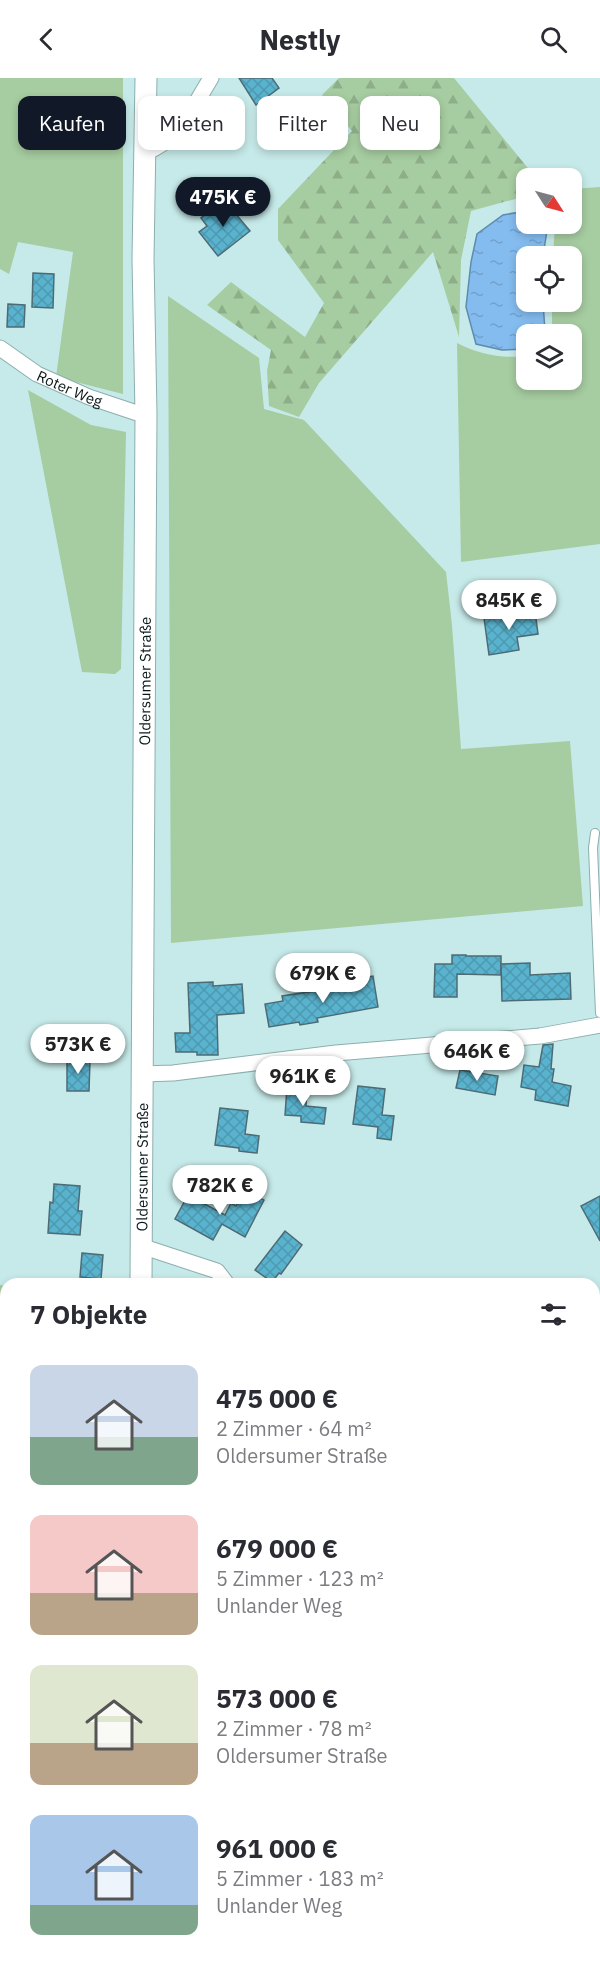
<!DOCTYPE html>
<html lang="de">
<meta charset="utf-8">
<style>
:root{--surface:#fff;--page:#f2f2f3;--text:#2b2b33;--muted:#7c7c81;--accent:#111827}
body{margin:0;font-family:"IBM Plex Sans",sans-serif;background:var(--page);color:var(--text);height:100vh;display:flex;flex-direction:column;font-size:22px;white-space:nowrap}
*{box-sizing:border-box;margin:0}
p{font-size:20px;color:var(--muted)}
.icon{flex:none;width:33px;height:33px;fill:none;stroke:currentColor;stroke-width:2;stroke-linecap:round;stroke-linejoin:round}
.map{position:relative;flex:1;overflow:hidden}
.details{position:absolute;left:0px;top:1200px;width:600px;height:686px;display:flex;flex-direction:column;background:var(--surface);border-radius:18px 18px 0 0;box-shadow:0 3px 9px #0003}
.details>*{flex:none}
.banner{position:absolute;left:18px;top:18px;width:564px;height:54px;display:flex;gap:12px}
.needle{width:39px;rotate:126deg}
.tools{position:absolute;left:516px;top:90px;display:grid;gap:12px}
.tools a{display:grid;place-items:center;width:66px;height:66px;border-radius:12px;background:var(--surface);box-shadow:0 3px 9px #0003;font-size:30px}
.price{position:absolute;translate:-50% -51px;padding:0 14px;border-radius:21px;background:#fff;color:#222;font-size:20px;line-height:39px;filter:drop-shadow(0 2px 3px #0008)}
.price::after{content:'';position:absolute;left:50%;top:36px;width:18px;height:14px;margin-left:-9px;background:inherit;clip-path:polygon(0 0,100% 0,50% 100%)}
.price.active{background:var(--accent);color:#fff}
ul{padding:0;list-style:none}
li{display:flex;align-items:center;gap:18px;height:150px;padding:0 30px}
li span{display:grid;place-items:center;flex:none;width:168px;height:120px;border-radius:12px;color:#555}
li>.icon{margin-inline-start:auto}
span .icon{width:72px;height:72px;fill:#fffc;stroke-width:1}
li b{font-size:26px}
h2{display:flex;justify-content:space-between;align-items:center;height:72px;padding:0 30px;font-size:26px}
.chip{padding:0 21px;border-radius:12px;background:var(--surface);box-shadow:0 3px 9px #0003;font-size:21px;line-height:54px}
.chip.active{background:var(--accent);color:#fff}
header{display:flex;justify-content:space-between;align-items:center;height:78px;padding:0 30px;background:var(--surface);font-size:27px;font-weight:700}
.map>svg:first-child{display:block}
.green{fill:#a6cca1}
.forest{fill:url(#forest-firs)}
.water{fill:url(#water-ripples);stroke:#5f8bae;stroke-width:1.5}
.building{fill:url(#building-cross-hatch);stroke:#4d6b75;stroke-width:1.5}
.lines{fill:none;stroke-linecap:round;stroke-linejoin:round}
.lane-casing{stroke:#8cafae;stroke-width:10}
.street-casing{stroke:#8cafae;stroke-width:17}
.secondary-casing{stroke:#8cafae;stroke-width:23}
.lane{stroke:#fff;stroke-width:8}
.street{stroke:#fff;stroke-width:15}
.secondary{stroke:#fff;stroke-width:21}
.labels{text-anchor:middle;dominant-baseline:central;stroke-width:4.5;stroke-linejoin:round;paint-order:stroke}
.street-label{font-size:15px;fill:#0a1818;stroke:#fff}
</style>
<header><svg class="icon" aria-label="back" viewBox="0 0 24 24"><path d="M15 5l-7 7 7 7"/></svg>Nestly<svg class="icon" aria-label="search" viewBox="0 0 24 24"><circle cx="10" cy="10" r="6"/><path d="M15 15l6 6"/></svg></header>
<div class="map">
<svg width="600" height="1885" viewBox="0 0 600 1885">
<defs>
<pattern id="forest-firs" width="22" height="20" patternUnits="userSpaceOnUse" patternTransform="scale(1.5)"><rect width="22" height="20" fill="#a6cca1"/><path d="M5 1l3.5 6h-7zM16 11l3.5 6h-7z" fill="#8eae8a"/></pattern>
<pattern id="water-ripples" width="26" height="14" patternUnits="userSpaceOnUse" patternTransform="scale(1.5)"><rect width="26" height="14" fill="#84bcef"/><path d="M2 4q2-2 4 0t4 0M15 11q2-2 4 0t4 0" fill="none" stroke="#71a1cc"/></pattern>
<pattern id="building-cross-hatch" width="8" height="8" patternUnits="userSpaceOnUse" patternTransform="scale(1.5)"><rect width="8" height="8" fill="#5ab3ce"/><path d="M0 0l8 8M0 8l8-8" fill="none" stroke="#4d99b0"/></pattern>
</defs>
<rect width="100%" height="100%" fill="#c6eae9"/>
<g class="green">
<path d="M0 0H123V316L56 299 73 174 18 164 9 196 0 191Z"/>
<path d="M600 109V466L461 484 457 265C478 276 503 281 526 278V302H572V256H552V224H572V178H553L555 146H572V111Z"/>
<path d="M168 218 259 280 264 331 304 342 446 494 452 547 461 671 570 663 583 828 171 865Z"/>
<path d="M28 312 91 347 126 354 121 591 115 596 82 594Z"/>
<path d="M0 1207 6 1208V1351L0 1350Z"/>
<path d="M0 1757 6 1787V1851L0 1854Z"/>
<path d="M594 1870 600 1885H338L363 1880H594Z"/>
</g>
<path class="forest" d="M339 0H454L536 100H526V118L471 133 461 182 459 259 433 174 319 305 299 339 269 328 267 293 271 272 207 227 231 204 305 259 324 225 278 162V131L352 53 322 17Z"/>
<path class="water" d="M526 133V146H548L543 178H526V224H543L545 253 543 256H526V271L502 272 476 266 466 229 471 184 477 156 503 137Z"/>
<g class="building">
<path d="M239 0H272L279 10 256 27Z"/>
<path d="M226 29 244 55 226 68 207 42Z"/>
<path d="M224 122 250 153 218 178 199 154 207 148 201 140Z"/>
<path d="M33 195 54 196 53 230 32 229Z"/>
<path d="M8 226 25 227 24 249H7Z"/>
<path d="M535 533 538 556 517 559 519 572 489 577 484 540Z"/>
<path d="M452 877H466V878H501V897L457 896V919H434L435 886H452Z"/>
<path d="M530 885V897L570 895 571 921 502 923 501 886Z"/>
<path d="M373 898 378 929 317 940 318 944 300 947 299 944 269 949 265 926 283 923 282 918 356 907 355 901Z"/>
<path d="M213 904V908L242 906 244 935 217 937 218 977H197V974H176L175 955H190L188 905Z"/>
<path d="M553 966 551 991H554L552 1004 571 1008 568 1028 535 1022 536 1012 521 1009 524 987 539 989 543 967Z"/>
<path d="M67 982H90L89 1013H67Z"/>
<path d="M460 992 498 998 495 1017 456 1010Z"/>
<path d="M358 1008 385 1011 382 1037 394 1038 391 1062 377 1060 378 1049 353 1046Z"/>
<path d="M287 1009 307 1011 306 1028 326 1030 324 1046 301 1044V1038L285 1037Z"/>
<path d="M220 1030 248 1033 245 1056 259 1058 257 1075 239 1073V1070L215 1067Z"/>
<path d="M54 1106 80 1108 78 1133H82L80 1157 48 1155 50 1124 53 1125Z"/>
<path d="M244 1112 264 1122 245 1159 222 1146 213 1162 175 1141 188 1117 225 1137 231 1125 236 1128Z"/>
<path d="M600 1118V1163L581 1128Z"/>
<path d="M285 1153 302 1167 281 1196 279 1195 272 1204 255 1192Z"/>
<path d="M82 1175 103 1177 101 1201 80 1199Z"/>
</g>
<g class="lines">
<g class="lane-casing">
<path id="lane" d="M595 755 593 770 600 935"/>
</g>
<g class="street-casing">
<g id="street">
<path d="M146 74C178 64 194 27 211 0"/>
<path id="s1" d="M0 270 37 296 89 319 134 334 146 336"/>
<path d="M142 996 173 995 336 975 540 958 600 947"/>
<path d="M141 1168 217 1193 227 1206"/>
<path d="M594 1498H600"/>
<path d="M0 1624H6"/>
<path d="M594 1821 600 1843"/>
</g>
</g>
<g class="secondary-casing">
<g id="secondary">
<path id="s2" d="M141 1206 146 336 143 181 146 0"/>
<path d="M50 1880 51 1885"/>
</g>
</g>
<use href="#lane" class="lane"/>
<use href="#street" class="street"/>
<use href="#secondary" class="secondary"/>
</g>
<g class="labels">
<g class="street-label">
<text stroke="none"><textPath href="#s1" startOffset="81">Roter Weg</textPath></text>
<text stroke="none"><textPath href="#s2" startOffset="603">Oldersumer Straße</textPath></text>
<text stroke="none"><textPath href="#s2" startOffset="117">Oldersumer Straße</textPath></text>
</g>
</g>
</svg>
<div class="tools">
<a><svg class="needle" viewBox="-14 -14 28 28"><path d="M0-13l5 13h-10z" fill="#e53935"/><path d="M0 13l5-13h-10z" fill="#7c7c81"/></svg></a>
<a><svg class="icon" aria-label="locate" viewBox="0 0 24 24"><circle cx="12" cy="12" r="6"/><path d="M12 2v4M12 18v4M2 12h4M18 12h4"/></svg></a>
<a><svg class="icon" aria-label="layers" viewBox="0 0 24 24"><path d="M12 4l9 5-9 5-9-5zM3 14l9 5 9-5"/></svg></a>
</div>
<b class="price active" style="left:223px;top:150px">475K €</b>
<b class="price" style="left:509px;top:553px">845K €</b>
<b class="price" style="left:323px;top:926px">679K €</b>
<b class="price" style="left:78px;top:997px">573K €</b>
<b class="price" style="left:477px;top:1004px">646K €</b>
<b class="price" style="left:303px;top:1029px">961K €</b>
<b class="price" style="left:220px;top:1138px">782K €</b>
<div class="banner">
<a class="chip active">Kaufen</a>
<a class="chip">Mieten</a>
<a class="chip">Filter</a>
<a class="chip">Neu</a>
</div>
<section class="details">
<h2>7 Objekte<svg class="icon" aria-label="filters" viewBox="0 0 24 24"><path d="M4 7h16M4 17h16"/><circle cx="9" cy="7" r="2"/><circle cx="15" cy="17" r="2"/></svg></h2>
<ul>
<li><span style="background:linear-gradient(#c9d6e8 60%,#7fa58c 0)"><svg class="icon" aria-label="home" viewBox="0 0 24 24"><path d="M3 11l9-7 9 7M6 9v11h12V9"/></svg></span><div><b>475 000 €</b><p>2 Zimmer · 64 m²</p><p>Oldersumer Straße</p></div></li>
<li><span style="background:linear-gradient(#f6c9c9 65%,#b9a48a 0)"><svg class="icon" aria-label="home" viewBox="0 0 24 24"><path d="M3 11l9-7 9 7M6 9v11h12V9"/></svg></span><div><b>679 000 €</b><p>5 Zimmer · 123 m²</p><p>Unlander Weg</p></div></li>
<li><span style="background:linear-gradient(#dfe7d0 65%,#b9a48a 0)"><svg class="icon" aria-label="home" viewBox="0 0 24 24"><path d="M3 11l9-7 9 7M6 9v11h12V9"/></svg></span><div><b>573 000 €</b><p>2 Zimmer · 78 m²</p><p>Oldersumer Straße</p></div></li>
<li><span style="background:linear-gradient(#a9c7e8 75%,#7fa58c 0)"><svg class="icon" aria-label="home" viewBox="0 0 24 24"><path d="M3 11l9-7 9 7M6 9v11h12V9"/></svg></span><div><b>961 000 €</b><p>5 Zimmer · 183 m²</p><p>Unlander Weg</p></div></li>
</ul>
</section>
</div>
